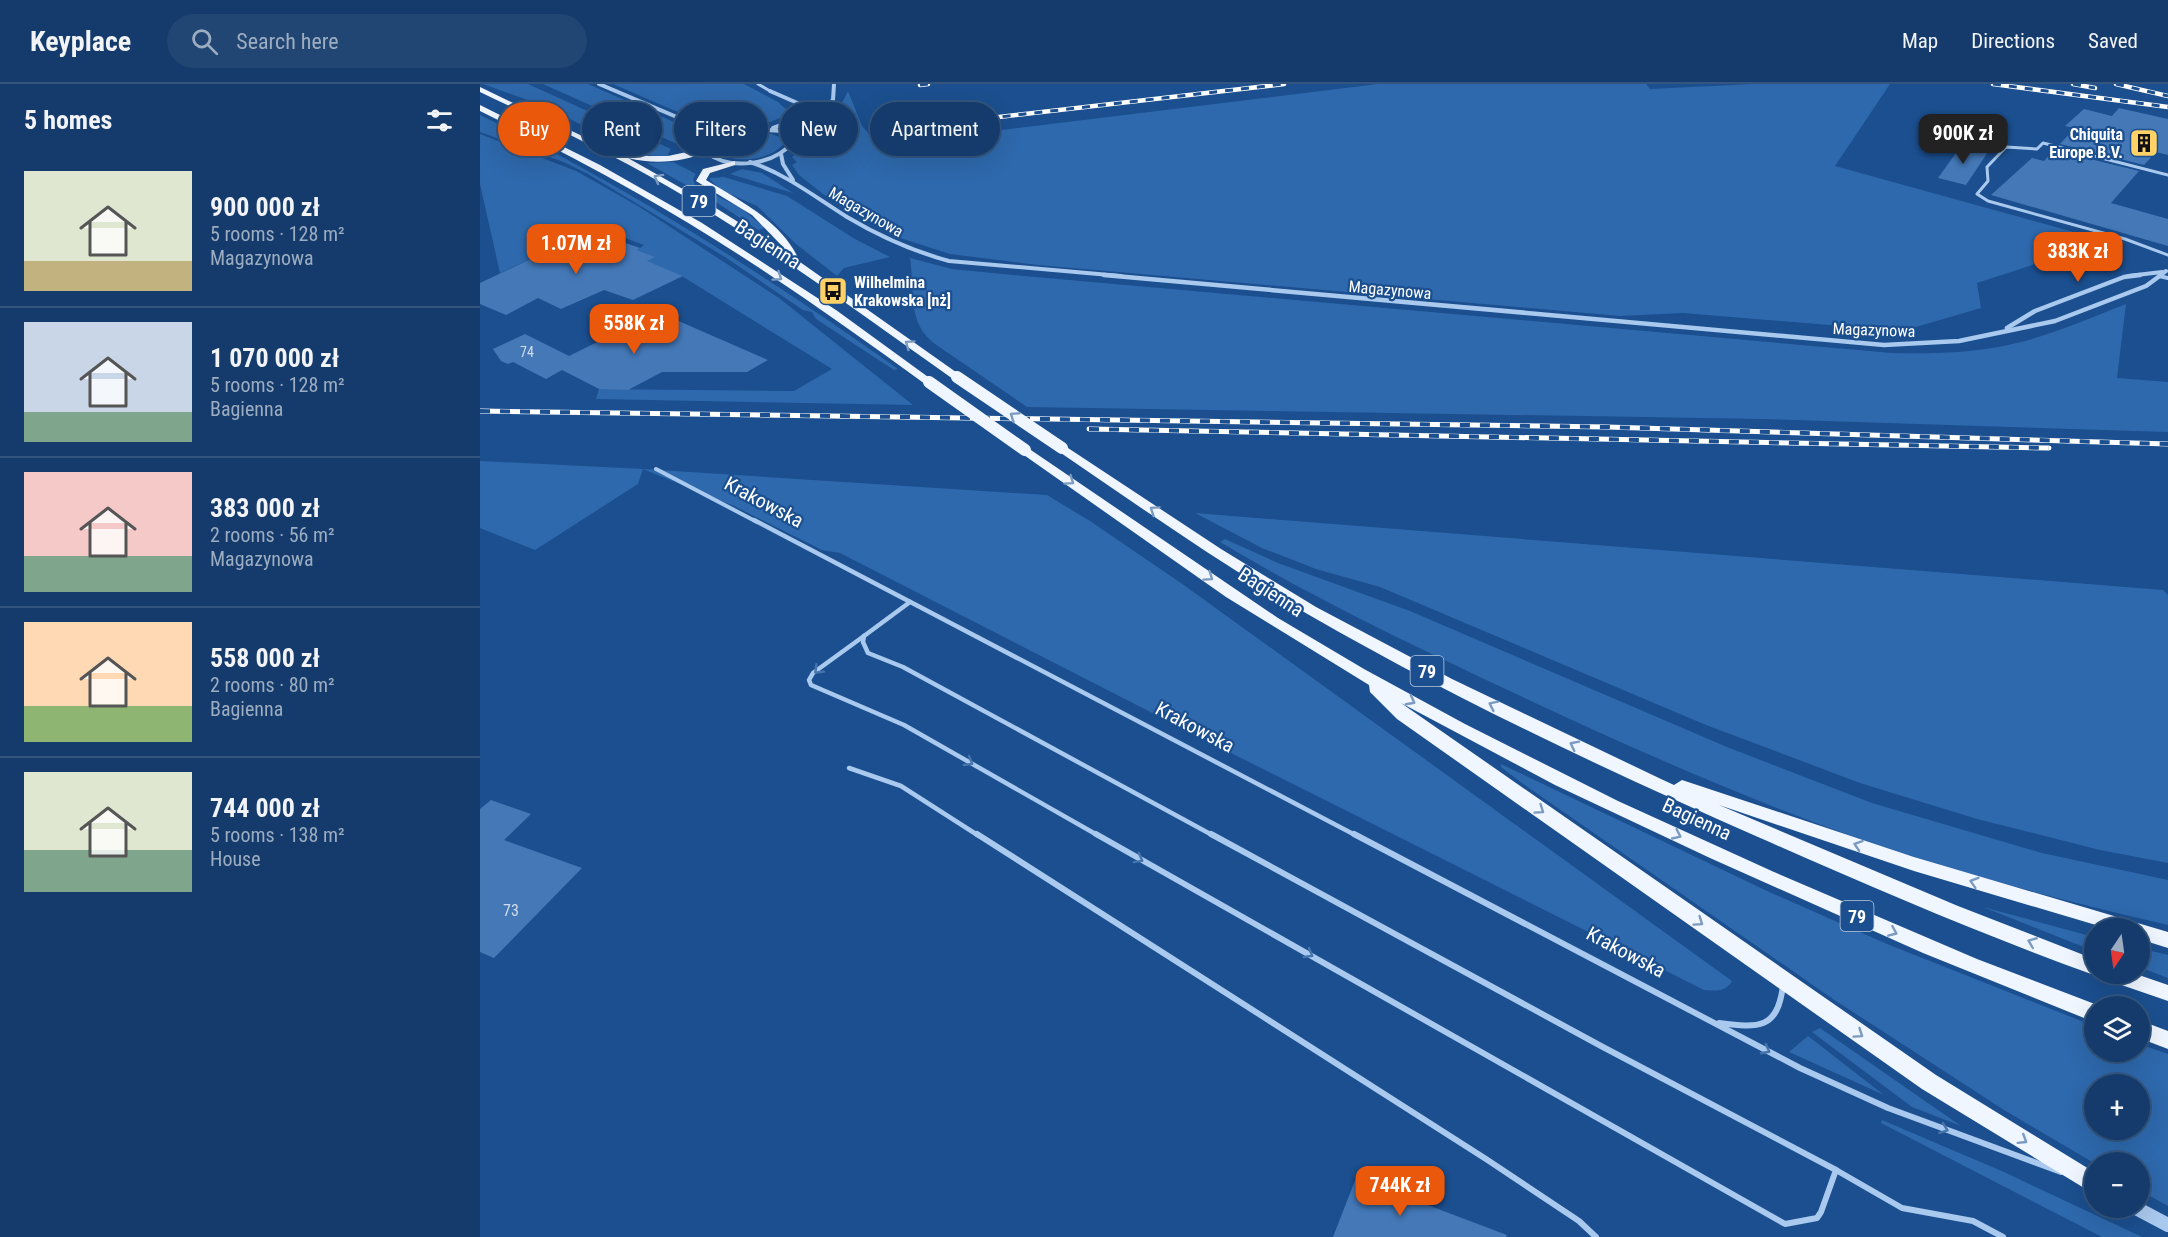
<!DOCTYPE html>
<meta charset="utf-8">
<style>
:root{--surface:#143b6b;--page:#214673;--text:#f1f3f6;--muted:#9dadc1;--line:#33557e;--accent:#ea580c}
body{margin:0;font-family:"Roboto Condensed",sans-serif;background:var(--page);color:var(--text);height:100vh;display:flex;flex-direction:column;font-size:22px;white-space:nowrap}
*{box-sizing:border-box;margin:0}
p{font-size:20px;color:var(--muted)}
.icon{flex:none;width:33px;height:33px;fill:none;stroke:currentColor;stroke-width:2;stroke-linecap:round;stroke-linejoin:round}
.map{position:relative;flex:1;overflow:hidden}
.side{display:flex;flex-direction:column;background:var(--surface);width:480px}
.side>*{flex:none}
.hud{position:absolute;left:18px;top:18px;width:570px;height:54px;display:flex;gap:12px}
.needle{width:39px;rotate:193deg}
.controls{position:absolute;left:1604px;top:834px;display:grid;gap:12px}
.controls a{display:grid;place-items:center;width:66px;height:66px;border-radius:50%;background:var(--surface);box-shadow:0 6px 24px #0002,0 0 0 2px var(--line);font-size:30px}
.price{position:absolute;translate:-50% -51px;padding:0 14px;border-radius:12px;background:var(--accent);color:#fff;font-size:20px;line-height:39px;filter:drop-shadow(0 2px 3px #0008)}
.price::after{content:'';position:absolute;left:50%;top:36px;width:18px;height:14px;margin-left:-9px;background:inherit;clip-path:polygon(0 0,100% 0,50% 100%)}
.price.current{background:#222;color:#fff}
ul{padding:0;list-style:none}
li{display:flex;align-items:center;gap:18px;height:150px;padding:0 24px}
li+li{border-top:2px solid var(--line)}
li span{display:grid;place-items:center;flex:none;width:168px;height:120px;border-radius:0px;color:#555}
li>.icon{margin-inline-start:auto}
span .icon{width:72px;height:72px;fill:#fffc;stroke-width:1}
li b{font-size:26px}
h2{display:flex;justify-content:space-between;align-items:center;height:72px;padding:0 24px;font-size:26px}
.tag{padding:0 21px;border-radius:27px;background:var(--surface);box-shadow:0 6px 24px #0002,0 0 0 2px var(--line);font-size:21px;line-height:54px}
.tag.current{background:var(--accent);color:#fff}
header{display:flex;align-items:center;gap:36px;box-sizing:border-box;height:84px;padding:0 30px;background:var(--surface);border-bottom:2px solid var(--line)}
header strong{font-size:28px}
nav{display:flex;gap:33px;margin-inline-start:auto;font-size:21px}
.search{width:420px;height:54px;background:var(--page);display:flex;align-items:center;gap:15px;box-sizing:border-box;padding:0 21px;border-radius:33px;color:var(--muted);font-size:22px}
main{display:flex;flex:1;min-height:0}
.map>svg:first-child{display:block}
.green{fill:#2e69ad;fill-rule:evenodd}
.building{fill:#4478b7}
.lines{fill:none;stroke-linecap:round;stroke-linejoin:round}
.service-far3{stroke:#a9c9ee;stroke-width:3}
.service-far2{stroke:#a9c9ee;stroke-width:4}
.service-far1{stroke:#a9c9ee;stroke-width:4.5}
.service{stroke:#a9c9ee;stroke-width:6}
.minor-far1{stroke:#a9c9ee;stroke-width:4}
.minor{stroke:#a9c9ee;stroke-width:4.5}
.tertiary{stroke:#a9c9ee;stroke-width:14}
.primary{fill:#f0f6ff;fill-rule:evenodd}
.rail-far1-casing{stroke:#fff;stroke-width:4.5}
.rail-casing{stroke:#fff;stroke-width:5}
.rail-far1{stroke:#1b4f8f;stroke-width:3;stroke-dasharray:8;stroke-linecap:butt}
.rail{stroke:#1b4f8f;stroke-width:4;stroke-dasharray:10;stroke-linecap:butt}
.primary-bridge{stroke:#f0f6ff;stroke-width:12}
.oneway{stroke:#7b9ac1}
.oneway2{stroke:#4674ac}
.labels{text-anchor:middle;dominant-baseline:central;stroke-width:4.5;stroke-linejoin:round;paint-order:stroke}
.far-number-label{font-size:14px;fill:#d0dded}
.far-poi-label{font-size:16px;font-weight:bold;fill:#fff;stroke:#1b4f8f;text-anchor:end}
.far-street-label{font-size:16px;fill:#fff;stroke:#1b4f8f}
.number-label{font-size:16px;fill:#d0dded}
.shield{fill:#1b4f8f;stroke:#bbcadd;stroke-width:1.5}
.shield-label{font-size:18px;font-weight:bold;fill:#fff}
.street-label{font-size:20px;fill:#fff;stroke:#1b4f8f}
</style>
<header>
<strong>Keyplace</strong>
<div class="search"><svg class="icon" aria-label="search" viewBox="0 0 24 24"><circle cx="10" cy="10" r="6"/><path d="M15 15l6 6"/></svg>Search here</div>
<nav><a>Map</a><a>Directions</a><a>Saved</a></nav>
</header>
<main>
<section class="side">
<h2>5 homes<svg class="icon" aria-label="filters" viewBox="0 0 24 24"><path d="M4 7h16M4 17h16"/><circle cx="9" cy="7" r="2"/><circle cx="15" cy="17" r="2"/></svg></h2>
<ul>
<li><span style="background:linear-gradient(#dfe7d0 75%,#c2b280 0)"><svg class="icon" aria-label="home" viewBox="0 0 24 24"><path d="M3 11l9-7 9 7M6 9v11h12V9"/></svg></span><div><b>900 000 zł</b><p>5 rooms · 128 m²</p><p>Magazynowa</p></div></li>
<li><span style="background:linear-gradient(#c9d6e8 75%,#7fa58c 0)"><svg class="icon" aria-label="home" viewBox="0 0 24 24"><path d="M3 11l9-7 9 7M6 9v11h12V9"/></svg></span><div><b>1 070 000 zł</b><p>5 rooms · 128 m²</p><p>Bagienna</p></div></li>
<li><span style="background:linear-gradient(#f6c9c9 70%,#7fa58c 0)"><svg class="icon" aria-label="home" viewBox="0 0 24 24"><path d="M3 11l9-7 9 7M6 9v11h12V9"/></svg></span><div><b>383 000 zł</b><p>2 rooms · 56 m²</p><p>Magazynowa</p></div></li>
<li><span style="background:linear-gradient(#ffd9b3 70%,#8fb573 0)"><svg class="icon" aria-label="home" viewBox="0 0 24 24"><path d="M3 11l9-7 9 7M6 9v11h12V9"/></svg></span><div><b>558 000 zł</b><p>2 rooms · 80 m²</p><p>Bagienna</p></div></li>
<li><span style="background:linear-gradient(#dfe7d0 65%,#7fa58c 0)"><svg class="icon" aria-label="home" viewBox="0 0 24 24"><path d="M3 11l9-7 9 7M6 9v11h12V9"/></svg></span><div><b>744 000 zł</b><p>5 rooms · 138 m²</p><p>House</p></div></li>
</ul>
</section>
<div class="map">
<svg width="1688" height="1153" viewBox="0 0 1688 1153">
<rect width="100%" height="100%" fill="#1b4f8f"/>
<g class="green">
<path d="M3 0H48L191 65 188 70 190 73 165 71 56 19Z"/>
<path d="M63 0H108L221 50 217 52 220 57 218 60 204 63Z"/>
<path d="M133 0H264L298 18 309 28 307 31 290 38 240 41 193 26Z"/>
<path d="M898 0H1166L1170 5 1274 0H1410L1355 82 1626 157 1497 199 1501 224 1422 247 1203 229 1140 232 558 181 470 170 414 152 343 110 319 91 312 81 317 78 312 73 330 59 329 50 337 39 335 37 362 19 368 7 382 42 399 61Z"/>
<path d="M0 31C148 103 284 190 418 285L414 286 336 235 332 228 323 226 245 173 108 90 86 79 0 48Z"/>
<path d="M0 50 96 87 158 122 299 214 433 321 116 315 119 305 314 307 352 285 200 191 166 177 174 173 157 166 164 161 118 144 20 189 0 100Z"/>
<path d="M269 50 289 49 302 54 304 59C292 76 254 81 238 68V63L250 55Z"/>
<path d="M193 78 216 90 213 95 215 101 261 124 285 144 278 146 236 118 167 79Z"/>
<path d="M262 85 282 89 313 109 250 90Z"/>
<path d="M244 93 307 112 375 155 410 173 364 184 357 192 316 160 277 122 241 106 230 96V94Z"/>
<path d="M430 174 472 185 533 191 1412 269C1453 270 1497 269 1537 259 1574 250 1610 234 1646 220L1637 294 1688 298V348L1282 335 547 323 455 260C426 238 435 206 430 174Z"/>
<path d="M0 377 163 385 567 411 610 437 701 499 1252 897C1246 908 1235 907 1224 906L727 657 360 469 342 466 254 422 163 385 158 400 55 466 0 444Z"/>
<path d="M715 429 1683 506 1688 511V779L1620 766 1497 735 1380 699 1226 641 900 503 836 485 782 464Z"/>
<path d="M745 455 798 479 930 527 1247 663 1392 719 1562 769 1688 796V841C1579 816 1471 787 1366 750 1252 709 1143 660 1034 609 934 562 835 515 740 458Z"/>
<path d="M1021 680 1285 806 1407 860 1614 942V968H1659V960L1688 970V1122L1659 1106V1078L1614 1079 1524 1026 1353 915 1042 699 1021 683ZM1614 1000H1659V1046H1614Z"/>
<path d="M1503 823 1614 853V867Z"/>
<path d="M1659 864 1688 871V894L1659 883Z"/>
<path d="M1340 944 1481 1042 1432 1023 1332 948Z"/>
<path d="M1328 952 1404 1011 1309 968Z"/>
<path d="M1402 1036 1524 1088 1662 1153H1622L1401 1039Z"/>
</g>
<g class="building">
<path d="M1639 24 1688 35V71L1676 68 1664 81 1580 60 1595 44 1585 42 1604 25 1632 32Z"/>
<path d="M1481 62 1508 68 1486 101 1458 94Z"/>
<path d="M1574 66 1659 87 1631 119 1688 135V162L1511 111 1552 74 1564 77Z"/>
<path d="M110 147 160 164 157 166 175 173 167 177 203 192 153 216 124 206 81 225 58 214 26 231 0 220V199Z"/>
<path d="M178 228 288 276 267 288H182L148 306 119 305 82 286 66 295 33 278 28 280 21 277 13 265 45 250 89 272Z"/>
<path d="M11 716 51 730 24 756 102 784 14 874 0 868V725Z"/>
<path d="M876 1094 1027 1151 1026 1153H853Z"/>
</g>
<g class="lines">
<g class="service-far3">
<path d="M278 0 290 7"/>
<path d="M1454 51 1526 63"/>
<path d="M1688 91 1563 59 1557 65 1526 63 1507 83 1508 97 1497 110 1508 117 1645 155 1688 171"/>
</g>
<g class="service-far2">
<path d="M1679 192 1688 194"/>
<path d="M176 385 277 438"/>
</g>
<g class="service-far1">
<path d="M274 436 877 752"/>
<path d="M384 552 383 558 388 569 423 583 734 752"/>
<path d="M384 552 333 589 329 596 331 601 424 641 619 752"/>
<path d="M384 552 430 518"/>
<path d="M369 684 421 702 499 752"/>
</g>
<g class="service">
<path d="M497 750 1006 1075 1099 1137 1116 1153"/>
<path d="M616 750 1305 1140 1337 1134 1341 1128 1356 1086 1121 962 731 750"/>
<path d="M874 750 1320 984 1408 1024 1581 1088"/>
<path d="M1239 939C1278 944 1298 946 1303 901"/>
<path d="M1356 1086 1422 1124 1493 1137 1523 1153"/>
</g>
<g class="minor-far1">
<path d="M119 0 218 42H231L256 48"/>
<path d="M290 7 338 28"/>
<path d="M218 42 219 46 235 57"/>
<path d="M293 44 332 30"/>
<path d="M273 45 302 47 313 58C294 81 251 87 227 69 233 50 256 47 273 45Z"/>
<path d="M310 50 353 16 354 0"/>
<path d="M301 70 303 80 313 96"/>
<path d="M270 78C306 90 335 113 367 133 399 152 432 167 469 177L641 192"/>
<path d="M1648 192 1682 188"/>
<path d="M1679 192 1686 187"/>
</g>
<g class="minor">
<path d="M624 191 1404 261 1479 257 1575 237 1666 202 1681 191"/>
<path d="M1527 244 1555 227 1644 193 1660 191"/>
</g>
<path class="tertiary" d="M1656 1124 1688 1141"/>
<g class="primary">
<path d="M0 3 144 72 148 68 168 72H188L230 63V67C203 78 176 81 148 74L231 121 306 168 303 163 272 131 216 97 223 85 255 77V81L230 89 226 96C262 118 303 138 320 178L483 293 477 296 473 295C379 229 287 160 187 102 126 67 63 38 0 8Z"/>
<path d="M0 21 120 81 222 139 356 226 455 298 449 302 445 300C352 232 258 166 157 109 106 80 53 53 0 27Z"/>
<path d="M582 360 741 465 836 523 972 595 1181 695 1194 701 1202 696 1434 773 1688 848V864L1659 855V844H1626L1434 787 1239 721 1478 822 1614 875V890H1618L1614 891C1500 850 1389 802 1278 753 1115 681 951 604 797 512 722 467 650 416 578 367L576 364Z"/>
<path d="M545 362 798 534 884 585 985 640 1138 717 1294 788 1497 875 1620 922H1614V938L1443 869 1230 774 1075 701 921 619 1456 991 1614 1088V1110L1442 1005 917 635 890 608 889 601 746 513 541 369 539 366Z"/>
<path d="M1625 890H1656L1688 901V917L1627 896Z"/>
<path d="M1659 936 1688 947V965L1659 954Z"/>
</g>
<g class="rail-far1-casing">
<g id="rail-far1">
<path d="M1513 0 1688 23"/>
<path d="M1593 0 1615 4"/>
<path d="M1636 0 1688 12"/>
<path d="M440 1 448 0"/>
<path d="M459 40 804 0"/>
</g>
</g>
<g class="rail-casing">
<g id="rail">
<path d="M0 327 1127 343 1688 360"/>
<path d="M609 345 1569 364"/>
</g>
</g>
<use href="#rail-far1" class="rail-far1"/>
<use href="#rail" class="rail"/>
<g class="primary-bridge">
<path d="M477 293 582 364"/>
<path d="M449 298 545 366"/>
</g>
</g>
<defs><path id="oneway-chevron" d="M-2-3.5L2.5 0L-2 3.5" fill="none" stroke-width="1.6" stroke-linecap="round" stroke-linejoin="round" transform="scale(1.5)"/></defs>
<g class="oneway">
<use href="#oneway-chevron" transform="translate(178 94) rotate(-151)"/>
<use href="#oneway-chevron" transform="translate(298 193) rotate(34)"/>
<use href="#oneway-chevron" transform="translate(429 260) rotate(-145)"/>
<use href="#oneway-chevron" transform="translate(534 332) rotate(-146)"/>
<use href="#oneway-chevron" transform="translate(590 397) rotate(35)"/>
<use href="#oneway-chevron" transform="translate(674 426) rotate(-146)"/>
<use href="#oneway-chevron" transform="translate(729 493) rotate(35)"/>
<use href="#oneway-chevron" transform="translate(931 617) rotate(28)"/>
<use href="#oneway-chevron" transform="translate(1013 621) rotate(-154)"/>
<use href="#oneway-chevron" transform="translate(1094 661) rotate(-153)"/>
<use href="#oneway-chevron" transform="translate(1060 726) rotate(35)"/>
<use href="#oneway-chevron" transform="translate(1197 751) rotate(25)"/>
<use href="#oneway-chevron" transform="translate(1378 761) rotate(-161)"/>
<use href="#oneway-chevron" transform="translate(1494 798) rotate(-163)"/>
<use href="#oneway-chevron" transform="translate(1219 838) rotate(35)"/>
<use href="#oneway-chevron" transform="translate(1413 848) rotate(23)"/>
<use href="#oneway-chevron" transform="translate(1552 858) rotate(-158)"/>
<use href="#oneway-chevron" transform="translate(1379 950) rotate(34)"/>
<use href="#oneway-chevron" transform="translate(1543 1056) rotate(32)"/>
</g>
<g class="oneway2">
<use href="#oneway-chevron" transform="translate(338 586) rotate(135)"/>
<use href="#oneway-chevron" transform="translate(489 678) rotate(30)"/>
<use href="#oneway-chevron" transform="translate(659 775) rotate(29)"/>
<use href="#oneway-chevron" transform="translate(829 870) rotate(30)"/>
<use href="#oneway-chevron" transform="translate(1286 966) rotate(28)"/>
<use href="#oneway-chevron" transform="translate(1464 1045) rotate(20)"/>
</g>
<defs>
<g id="building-square" transform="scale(1.5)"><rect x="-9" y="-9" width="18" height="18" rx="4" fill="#ffd166" stroke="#1b4f8f"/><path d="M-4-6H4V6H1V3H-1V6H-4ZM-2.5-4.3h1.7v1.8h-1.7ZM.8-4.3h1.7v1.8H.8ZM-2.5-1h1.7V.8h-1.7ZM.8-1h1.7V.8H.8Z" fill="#111"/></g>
<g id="bus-square" transform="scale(1.5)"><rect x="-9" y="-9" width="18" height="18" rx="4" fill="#ffd166" stroke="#1b4f8f"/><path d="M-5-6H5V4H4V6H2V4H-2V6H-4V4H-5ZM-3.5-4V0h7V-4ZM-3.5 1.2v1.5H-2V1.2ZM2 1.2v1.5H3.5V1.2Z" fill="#111"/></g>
</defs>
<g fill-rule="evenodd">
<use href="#building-square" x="1664" y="59"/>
<use href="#bus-square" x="353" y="207"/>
</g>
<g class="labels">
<g class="far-number-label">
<text x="47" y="268">74</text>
</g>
<g class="far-poi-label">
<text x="1643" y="50">Chiquita<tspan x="1643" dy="18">Europe B.V.</tspan></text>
<text x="374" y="198" text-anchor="start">Wilhelmina<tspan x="374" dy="18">Krakowska [nż]</tspan></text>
</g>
<g class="far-street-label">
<text transform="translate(386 128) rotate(30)">Magazynowa</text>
<text transform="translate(910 206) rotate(5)">Magazynowa</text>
<text transform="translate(1394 246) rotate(2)">Magazynowa</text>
</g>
<g class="number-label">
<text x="31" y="826">73</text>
</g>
<g class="shield">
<rect x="202.5" y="102" width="33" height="30" rx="4.5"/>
<rect x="930.5" y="572" width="33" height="30" rx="4.5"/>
<rect x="1360.5" y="817" width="33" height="30" rx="4.5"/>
</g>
<g class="shield-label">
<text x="219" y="117">79</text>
<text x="947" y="587">79</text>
<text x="1377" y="832">79</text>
</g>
<g class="street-label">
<text transform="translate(288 160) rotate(33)">Bagienna</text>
<text transform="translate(284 418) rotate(28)">Krakowska</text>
<text transform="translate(791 508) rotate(33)">Bagienna</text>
<text transform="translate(715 643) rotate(28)">Krakowska</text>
<text transform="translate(1217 735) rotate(25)">Bagienna</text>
<text transform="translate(1146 868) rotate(28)">Krakowska</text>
</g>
</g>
</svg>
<div class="controls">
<a><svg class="needle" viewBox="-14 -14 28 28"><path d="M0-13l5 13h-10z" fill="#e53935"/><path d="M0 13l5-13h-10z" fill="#9dadc1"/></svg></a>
<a><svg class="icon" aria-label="layers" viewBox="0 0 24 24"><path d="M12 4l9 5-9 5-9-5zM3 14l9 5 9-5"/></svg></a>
<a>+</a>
<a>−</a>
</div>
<b class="price current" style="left:1483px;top:81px">900K zł</b>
<b class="price" style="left:96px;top:191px">1.07M zł</b>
<b class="price" style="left:1598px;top:199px">383K zł</b>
<b class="price" style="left:154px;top:271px">558K zł</b>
<b class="price" style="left:920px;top:1133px">744K zł</b>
<div class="hud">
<a class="tag current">Buy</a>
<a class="tag">Rent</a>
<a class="tag">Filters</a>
<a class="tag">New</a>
<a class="tag">Apartment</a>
</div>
</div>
</main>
